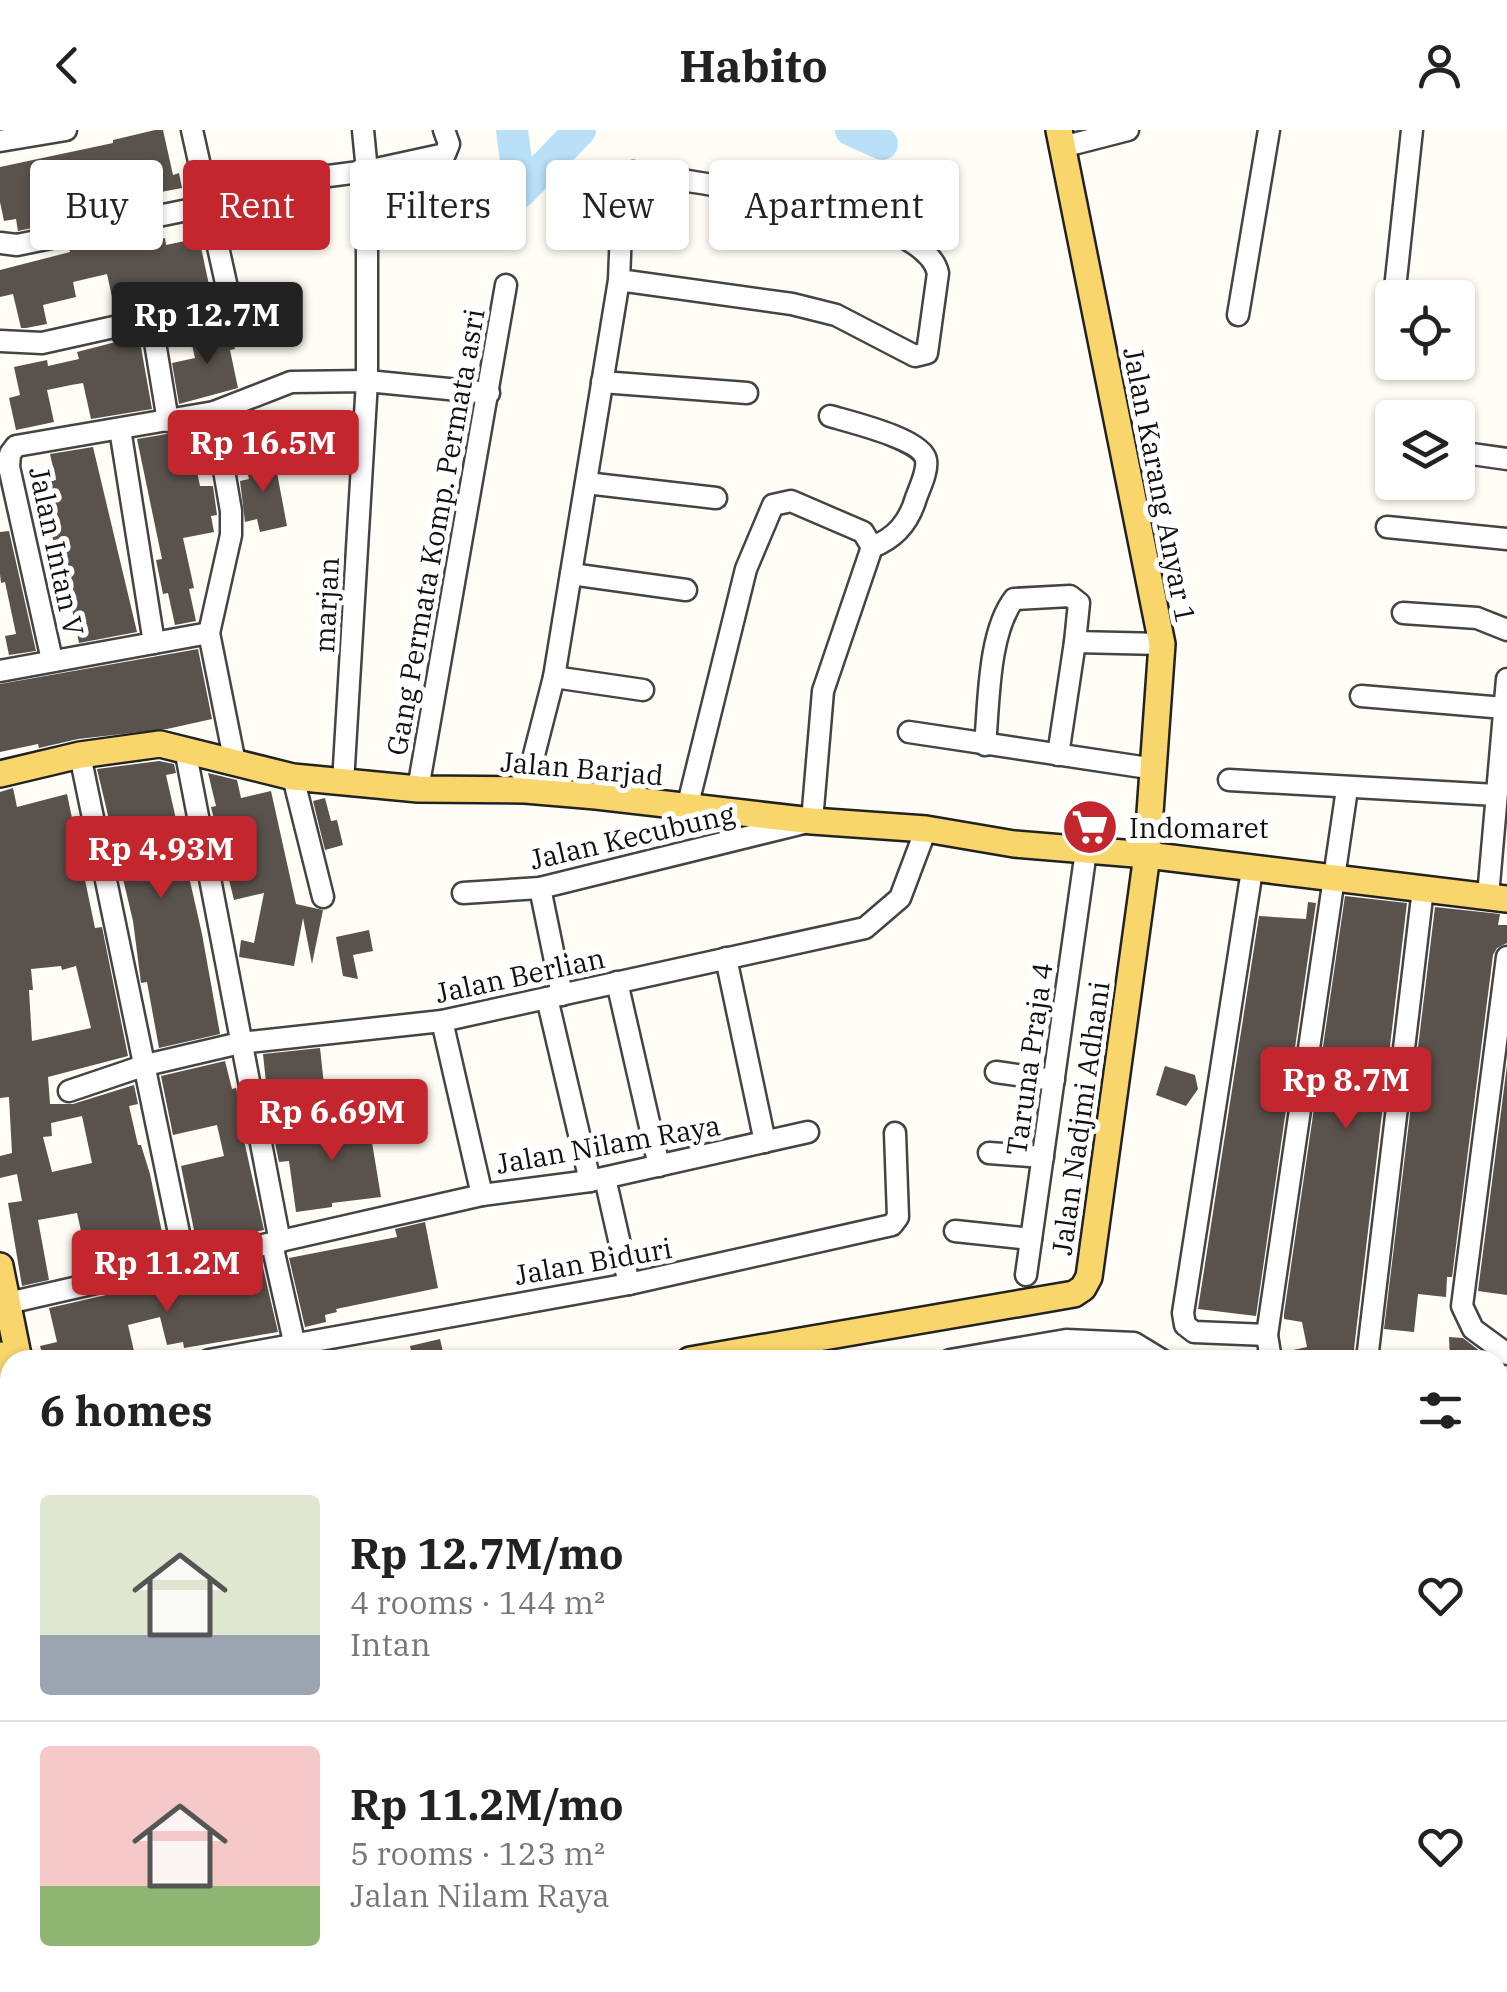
<!DOCTYPE html>
<meta charset="utf-8">
<style>
:root{--surface:#fff;--page:#f6f6f6;--text:#222;--muted:#767676;--line:#e0e0e0;--accent:#c4262e}
body{margin:0;font-family:"IBM Plex Serif",serif;background:var(--page);color:var(--text);height:100vh;display:flex;flex-direction:column;font-size:38px;white-space:nowrap}
*{box-sizing:border-box;margin:0}
p{font-size:32px;color:var(--muted)}
.icon{flex:none;width:55px;height:55px;fill:none;stroke:currentColor;stroke-width:2;stroke-linecap:round;stroke-linejoin:round}
.map{position:relative;flex:1;overflow:hidden}
.side{position:absolute;left:0px;top:1220px;width:1508px;height:642px;display:flex;flex-direction:column;background:var(--surface);border-radius:30px 30px 0 0;box-shadow:0 2px 8px #0004}
.side>*{flex:none}
.hud{position:absolute;left:30px;top:30px;width:1000px;height:90px;display:flex;gap:20px}
.buttons{position:absolute;left:1375px;top:150px;display:grid;gap:20px}
.buttons a{display:grid;place-items:center;width:100px;height:100px;border-radius:10px;background:var(--surface);box-shadow:0 2px 8px #0004;font-size:50px}
.price{position:absolute;translate:-50% -85px;padding:0 22px;border-radius:10px;background:var(--accent);color:#fff;font-size:32px;line-height:65px;filter:drop-shadow(0 2px 5px #0008)}
.price::after{content:'';position:absolute;left:50%;top:60px;width:30px;height:22px;margin-left:-15px;background:inherit;clip-path:polygon(0 0,100% 0,50% 100%)}
.price.current{background:#222;color:#fff}
ul{padding:0;list-style:none}
li{display:flex;align-items:center;gap:30px;height:250px;padding:0 40px}
li+li{border-top:2px solid var(--line)}
li span{display:grid;place-items:center;flex:none;width:280px;height:200px;border-radius:10px;color:#555}
li>.icon{margin-inline-start:auto}
span .icon{width:120px;height:120px;fill:#fffc;stroke-width:1}
li b{font-size:42px}
h2{display:flex;justify-content:space-between;align-items:center;height:120px;padding:0 40px;font-size:42px}
.pill{padding:0 35px;border-radius:10px;background:var(--surface);box-shadow:0 2px 8px #0004;font-size:35px;line-height:90px}
.pill.current{background:var(--accent);color:#fff}
header{display:flex;justify-content:space-between;align-items:center;height:130px;padding:0 40px;background:var(--surface);font-size:45px;font-weight:700}
.map>svg:first-child{display:block}
.lines{fill:none;stroke-linecap:round;stroke-linejoin:round}
.river{stroke:#b9e0f7;stroke-width:32}
.building{fill:#5a524d;fill-rule:evenodd}
.minor-casing{stroke:#444;stroke-width:25}
.major-casing{stroke:#222;stroke-width:30}
.minor{stroke:#fff;stroke-width:20}
.major{stroke:#f9d66b;stroke-width:25}
.labels{text-anchor:middle;dominant-baseline:central;stroke-width:10;stroke-linejoin:round;paint-order:stroke}
.street-label{font-size:28px;fill:#111;stroke:#fff}
.poi-label{font-size:28px;fill:#111;stroke:#fff;text-anchor:start}
</style>
<header><svg class="icon" aria-label="back" viewBox="0 0 24 24"><path d="M15 5l-7 7 7 7"/></svg>Habito<svg class="icon" aria-label="person" viewBox="0 0 24 24"><circle cx="12" cy="8" r="4"/><path d="M4 21q1-7 8-7t8 7"/></svg></header>
<div class="map">
<svg width="1507" height="1862" viewBox="0 0 1507 1862">
<rect width="100%" height="100%" fill="#fffdf5"/>
<g class="lines">
<g class="river">
<path d="M512 0 520 62 580 0"/>
<path d="M851 0 882 14"/>
</g>
</g>
<g class="building">
<path d="M155 0H163L173 45 179 43 182 58 92 75 93 80 45 90 46 95 18 101 16 89 4 91 0 72V37L113 13V10Z"/>
<path d="M132 105 134 115 165 108 166 115 199 108 209 155 145 168 146 175 115 181 107 144 73 152 76 167 43 175 47 194 26 198H21L13 164 0 167V140L70 122 69 118Z"/>
<path d="M230 197 235 219 230 220 238 258 179 274 172 233 195 228 190 206Z"/>
<path d="M139 206 152 279 91 289 83 253 71 255 47 260 54 292 16 300 9 268 20 265 14 237 47 230 48 236 79 229 77 222Z"/>
<path d="M202 298 206 319 193 322 200 356H213L217 385 211 386 214 402 183 408 194 458 189 459 196 491 175 495 168 463 163 464 156 430 162 429 137 309Z"/>
<path d="M93 317 137 502 79 513 72 479 68 480 41 353 56 350 50 324Z"/>
<path d="M274 327 287 396 260 402 257 389 245 392 240 351 249 349 245 333Z"/>
<path d="M9 401 36 521 9 525 5 506 16 504 5 452 1 453 0 444V402Z"/>
<path d="M198 519 212 589 167 599 78 609 39 618 38 614 0 622V554Z"/>
<path d="M159 631 174 634 176 643 166 645 202 804 220 904 159 918 147 852 141 853 133 791 97 639Z"/>
<path d="M208 643 237 650 241 668 271 661 296 774 323 780 312 834 303 788 294 836 239 827 241 810 254 813 264 763 234 770 211 677 216 676Z"/>
<path d="M13 658 17 677 67 664 95 798 102 797 128 926 48 947 50 974H73L134 955 138 974 129 976 138 1015H141L150 1044 166 1122 127 1132 122 1111 85 1119 77 1083 38 1090 49 1150 22 1156 8 1073 22 1071 17 1044 0 1048V1026L12 1023 9 967 0 968V662ZM61 836 62 840 76 836 91 898 32 911 29 860H33L31 839ZM82 986 92 1033 52 1042 43 1007 52 1006 51 993Z"/>
<path d="M325 668 331 691 337 690 343 715 325 720 313 671Z"/>
<path d="M1345 766 1407 773 1354 1219 1358 1230H1284V1222L1307 1217 1302 1192 1284 1189V1184Z"/>
<path d="M1308 772 1316 773 1256 1186 1198 1179 1259 786 1306 789Z"/>
<path d="M1435 777 1500 784 1498 795H1507V813L1497 818 1493 825 1452 1147H1447L1446 1167 1418 1164 1414 1202 1384 1199Z"/>
<path d="M369 800 373 821 353 825 358 849 343 846 336 807Z"/>
<path d="M320 918 324 955 267 962 263 924Z"/>
<path d="M225 931 232 959 236 958 242 987 239 988 264 1100 197 1115 181 1036 224 1026 217 995 173 1005 161 946Z"/>
<path d="M1507 935V1165L1478 1161Z"/>
<path d="M1165 936 1195 945 1198 959 1186 976 1156 965Z"/>
<path d="M367 982 381 1067 332 1073V1077L296 1082 289 1031 279 1032 274 1008 338 998 337 985Z"/>
<path d="M425 1092 438 1158 336 1179 337 1182 325 1185 326 1192 305 1197 289 1128 397 1107 395 1099Z"/>
<path d="M261 1129 278 1202 184 1218 183 1212 167 1215 160 1187 128 1195 136 1230H103L102 1225 81 1230H44L40 1216 57 1212 49 1178 137 1158 138 1162Z"/>
<path d="M1449 1207 1463 1208 1481 1222 1482 1230H1450Z"/>
<path d="M440 1209 445 1230H413L410 1216Z"/>
</g>
<g class="lines">
<g class="minor-casing">
<g id="minor">
<path d="M0 11 66 0"/>
<path d="M1062 17 1128 0"/>
<path d="M204 62 367 41 445 24 449 14 444 0"/>
<path d="M0 113 17 115 207 76"/>
<path d="M1394 168 1412 0"/>
<path d="M1238 185 1269 0"/>
<path d="M151 188 168 291"/>
<path d="M0 211 42 213 226 172 228 162 192 0"/>
<path d="M1389 215 1392 180"/>
<path d="M602 252 747 263"/>
<path d="M214 282 231 381V405L209 503 235 633"/>
<path d="M830 286C850 292 923 309 926 330 928 341 920 357 916 368 909 392 896 408 872 417"/>
<path d="M120 299 154 513"/>
<path d="M1458 322 1507 329"/>
<path d="M586 353 716 368"/>
<path d="M1387 397 1507 409"/>
<path d="M571 444 686 460"/>
<path d="M1403 483 1477 488 1507 500"/>
<path d="M52 530 9 337 10 324 16 316 214 282 291 252 367 251 489 263"/>
<path d="M0 541 209 503"/>
<path d="M554 547 643 560"/>
<path d="M1361 566 1504 578"/>
<path d="M909 602 1155 639"/>
<path d="M985 615C989 573 988 503 1014 469L1070 466 1079 473 1075 512 1162 514"/>
<path d="M185 619 280 1112"/>
<path d="M80 625 185 1132"/>
<path d="M1058 625 1075 512"/>
<path d="M293 647 323 767"/>
<path d="M1229 650 1496 665"/>
<path d="M343 653 367 251V41L363 0"/>
<path d="M418 659 506 155"/>
<path d="M525 660 554 547 619 150 623 50 626 44 633 42C692 53 924 79 938 143L927 223 915 226 836 185 792 174 619 150"/>
<path d="M1252 740 1183 1183 1185 1195 1194 1202 1267 1205"/>
<path d="M540 758 562 865"/>
<path d="M463 763 540 758 812 691 823 561 872 417 863 402 791 371 773 375 746 439 687 678"/>
<path d="M1488 766 1507 549"/>
<path d="M1507 827 1462 1176 1473 1199 1507 1224"/>
<path d="M726 828 765 1012"/>
<path d="M617 852 659 1036"/>
<path d="M547 868 590 1051"/>
<path d="M442 891 482 1065"/>
<path d="M996 942 1054 950"/>
<path d="M69 961 146 935 240 913 442 891 865 798 900 768 926 699"/>
<path d="M989 1023 1043 1027"/>
<path d="M605 1048 629 1154"/>
<path d="M955 1101 1031 1109"/>
<path d="M272 1114 295 1216"/>
<path d="M1026 1145 1086 721"/>
<path d="M8 1173 482 1065 590 1051 808 1002"/>
<path d="M1368 1221 1423 759"/>
<path d="M209 1230 629 1154 892 1095 898 1087 895 1003"/>
<path d="M950 1230 1066 1210 1134 1213 1162 1230"/>
<path d="M1271 1230 1267 1205 1347 659"/>
<path d="M1498 1328 1507 1325"/>
<path d="M0 1335 10 1334"/>
<path d="M1498 1425 1507 1422"/>
<path d="M1498 1569 1507 1622"/>
<path d="M1498 1789 1507 1790"/>
<path d="M390 1852 392 1862"/>
<path d="M779 1852 782 1862"/>
<path d="M986 1852 1001 1862"/>
<path d="M1316 1852 1317 1862"/>
<path d="M307 1862 338 1852"/>
<path d="M756 1862 760 1852"/>
<path d="M1018 1862 1021 1852"/>
<path d="M1225 1862 1247 1852"/>
</g>
</g>
<g class="major-casing">
<g id="major">
<path d="M0 644 80 625 160 614 293 647 418 659 525 660 596 666 812 691 926 699 1014 714 1147 725 1507 769"/>
<path d="M0 1136 19 1230"/>
<path d="M0 1225 10 1274"/>
<path d="M690 1230 1074 1164 1083 1158 1089 1147 1147 725 1162 514 1059 0"/>
<path d="M129 1852 131 1862"/>
<path d="M150 1852 152 1862"/>
</g>
</g>
<use href="#minor" class="minor"/>
<use href="#major" class="major"/>
</g>
<defs>
<g id="supermarket-disc" transform="scale(2.875)"><circle r="9.5" fill="#c4262e" stroke="#fff"/><path d="M-6-5.5h2.5l.6 2H6L4.5 2H-2.5L-4.4-4H-6ZM-1.5 3.2a1.3 1.3 0 1 0 .1 0ZM3 3.2a1.3 1.3 0 1 0 .1 0Z" fill="#fff"/></g>
</defs>
<g fill-rule="evenodd">
<use href="#supermarket-disc" x="1090" y="697"/>
</g>
<g class="labels">
<g class="street-label">
<text transform="translate(1160 355) rotate(79)">Jalan Karang Anyar 1</text>
<text transform="translate(435 402) rotate(-80)">Gang Permata Komp. Permata asri</text>
<text transform="translate(57 421) rotate(78)">Jalan Intan V</text>
<text transform="translate(326 475) rotate(-87)">marjan</text>
<text transform="translate(582 638) rotate(5)">Jalan Barjad</text>
<text transform="translate(632 706) rotate(-13)">Jalan Kecubung</text>
<text transform="translate(520 845) rotate(-12)">Jalan Berlian</text>
<text transform="translate(1029 929) rotate(-82)">Taruna Praja 4</text>
<text transform="translate(1080 988) rotate(-82)">Jalan Nadjmi Adhani</text>
<text transform="translate(608 1014) rotate(-10)">Jalan Nilam Raya</text>
<text transform="translate(593 1131) rotate(-10)">Jalan Biduri</text>
</g>
<g class="poi-label">
<text x="1129" y="697">Indomaret</text>
</g>
</g>
</svg>
<div class="buttons">
<a><svg class="icon" aria-label="locate" viewBox="0 0 24 24"><circle cx="12" cy="12" r="6"/><path d="M12 2v4M12 18v4M2 12h4M18 12h4"/></svg></a>
<a><svg class="icon" aria-label="layers" viewBox="0 0 24 24"><path d="M12 4l9 5-9 5-9-5zM3 14l9 5 9-5"/></svg></a>
</div>
<b class="price current" style="left:207px;top:237px">Rp 12.7M</b>
<b class="price" style="left:263px;top:365px">Rp 16.5M</b>
<b class="price" style="left:161px;top:771px">Rp 4.93M</b>
<b class="price" style="left:1346px;top:1002px">Rp 8.7M</b>
<b class="price" style="left:332px;top:1034px">Rp 6.69M</b>
<b class="price" style="left:167px;top:1185px">Rp 11.2M</b>
<div class="hud">
<a class="pill">Buy</a>
<a class="pill current">Rent</a>
<a class="pill">Filters</a>
<a class="pill">New</a>
<a class="pill">Apartment</a>
</div>
<section class="side">
<h2>6 homes<svg class="icon" aria-label="filters" viewBox="0 0 24 24"><path d="M4 7h16M4 17h16"/><circle cx="9" cy="7" r="2"/><circle cx="15" cy="17" r="2"/></svg></h2>
<ul>
<li><span style="background:linear-gradient(#dfe7d0 70%,#9aa5b1 0)"><svg class="icon" aria-label="home" viewBox="0 0 24 24"><path d="M3 11l9-7 9 7M6 9v11h12V9"/></svg></span><div><b>Rp 12.7M/mo</b><p>4 rooms · 144 m²</p><p>Intan</p></div><svg class="icon" aria-label="heart" viewBox="0 0 24 24"><path d="M12 20l-8-8c-3-5 5-10 8-4 3-6 11-1 8 4z"/></svg></li>
<li><span style="background:linear-gradient(#f6c9c9 70%,#8fb573 0)"><svg class="icon" aria-label="home" viewBox="0 0 24 24"><path d="M3 11l9-7 9 7M6 9v11h12V9"/></svg></span><div><b>Rp 11.2M/mo</b><p>5 rooms · 123 m²</p><p>Jalan Nilam Raya</p></div><svg class="icon" aria-label="heart" viewBox="0 0 24 24"><path d="M12 20l-8-8c-3-5 5-10 8-4 3-6 11-1 8 4z"/></svg></li>
</ul>
</section>
</div>
